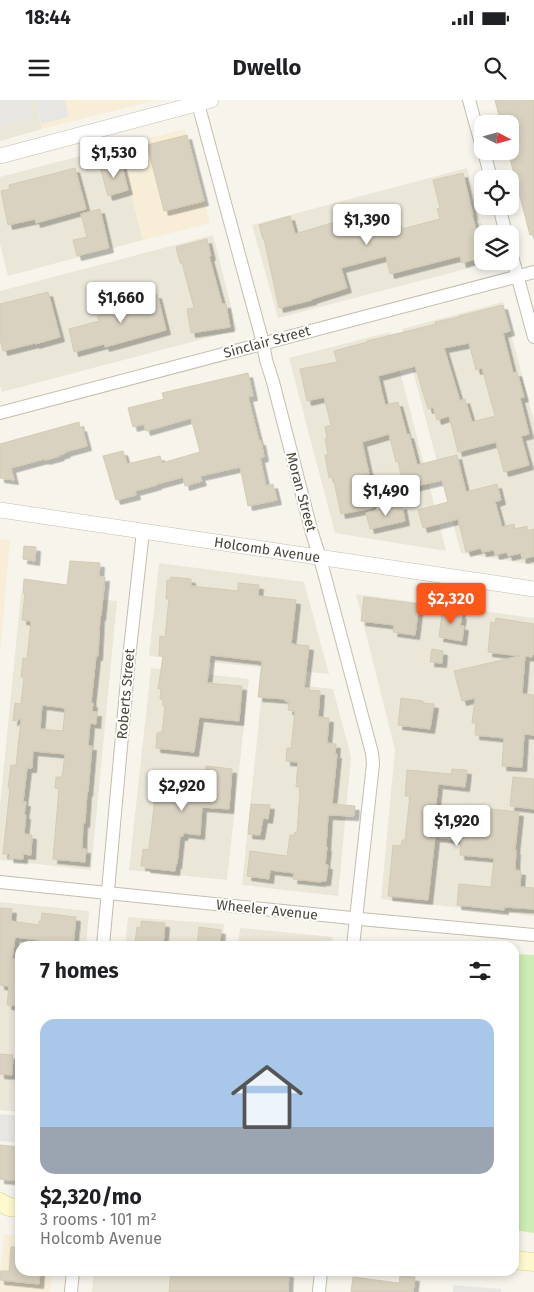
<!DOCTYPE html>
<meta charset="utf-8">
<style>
:root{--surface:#fff;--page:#f2f2f2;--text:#202124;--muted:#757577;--accent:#ff561a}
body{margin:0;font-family:"Fira Sans",sans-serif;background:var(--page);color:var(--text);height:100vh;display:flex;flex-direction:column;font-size:19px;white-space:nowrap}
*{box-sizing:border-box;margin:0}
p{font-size:16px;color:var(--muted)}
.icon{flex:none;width:28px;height:28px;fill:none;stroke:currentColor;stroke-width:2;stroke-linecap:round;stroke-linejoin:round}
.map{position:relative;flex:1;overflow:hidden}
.sheet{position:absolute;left:15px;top:841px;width:504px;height:335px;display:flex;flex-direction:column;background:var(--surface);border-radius:15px;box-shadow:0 2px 8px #0003}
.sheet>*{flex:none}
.needle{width:32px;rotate:96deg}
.controls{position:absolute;left:474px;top:15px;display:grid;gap:10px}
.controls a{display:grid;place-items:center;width:45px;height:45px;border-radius:10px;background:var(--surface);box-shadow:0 2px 8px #0003;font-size:25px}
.price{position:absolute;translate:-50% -42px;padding:0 11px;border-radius:5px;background:#fff;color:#222;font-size:16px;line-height:32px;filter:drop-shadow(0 1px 2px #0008)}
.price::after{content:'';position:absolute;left:50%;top:30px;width:15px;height:11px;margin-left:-8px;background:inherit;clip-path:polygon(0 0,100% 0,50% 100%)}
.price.selected{background:var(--accent);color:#fff}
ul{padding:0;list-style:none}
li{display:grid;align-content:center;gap:10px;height:265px;padding:0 25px}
li span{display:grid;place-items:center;height:155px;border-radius:15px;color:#555}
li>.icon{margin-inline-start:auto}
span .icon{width:90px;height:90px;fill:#fffc;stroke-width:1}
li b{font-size:21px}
h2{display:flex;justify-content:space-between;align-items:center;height:60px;padding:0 25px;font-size:21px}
.status{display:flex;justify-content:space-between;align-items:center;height:35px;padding:0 25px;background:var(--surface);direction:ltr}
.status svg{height:14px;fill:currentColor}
header{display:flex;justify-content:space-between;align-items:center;height:65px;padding:0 25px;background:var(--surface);font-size:22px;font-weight:700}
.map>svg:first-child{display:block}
.residential{fill:#eae7d9}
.commercial{fill:#f8eed7}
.green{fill:#ccecb3}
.parking{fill:#e8e6e3}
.building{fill:#d9d2c0;stroke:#d4cbb3;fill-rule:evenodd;filter:url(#shadow)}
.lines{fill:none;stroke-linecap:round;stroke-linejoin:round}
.minor-casing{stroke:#c3bead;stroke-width:14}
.tertiary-casing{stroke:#c3bead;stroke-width:16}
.secondary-casing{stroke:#d8ce9a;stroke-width:19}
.minor{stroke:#fff;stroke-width:12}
.tertiary{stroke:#fff;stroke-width:15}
.secondary{stroke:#fff9cd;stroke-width:18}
.labels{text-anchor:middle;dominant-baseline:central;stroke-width:4;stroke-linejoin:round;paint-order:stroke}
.street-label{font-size:14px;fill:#4b4638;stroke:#fff}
</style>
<div class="status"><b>18:44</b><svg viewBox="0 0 49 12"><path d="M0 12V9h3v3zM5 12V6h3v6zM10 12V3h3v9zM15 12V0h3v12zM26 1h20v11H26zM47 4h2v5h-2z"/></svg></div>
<header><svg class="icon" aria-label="menu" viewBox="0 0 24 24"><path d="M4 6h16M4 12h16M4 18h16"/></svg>Dwello<svg class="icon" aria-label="search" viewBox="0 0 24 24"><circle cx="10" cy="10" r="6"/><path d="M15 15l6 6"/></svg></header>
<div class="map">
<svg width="534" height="1192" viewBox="0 0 534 1192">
<defs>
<filter id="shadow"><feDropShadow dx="4.5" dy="4.5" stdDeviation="0" flood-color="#0004"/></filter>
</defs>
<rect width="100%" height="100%" fill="#f6f4eb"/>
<g class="residential">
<path d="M0 0H35L42 29 0 41Z"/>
<path d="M119 46 143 140 8 176 0 144V77Z"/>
<path d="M467 68 484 134H482V161L492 162 278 218 252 125Z"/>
<path d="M213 135 237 230 2 292 0 286V191Z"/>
<path d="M503 202 534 322V465L461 453 402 229Z"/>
<path d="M390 232 446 451 335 433 289 258Z"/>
<path d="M159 463 304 482 329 574 149 556Z"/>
<path d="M21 493 117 501 91 770 0 760V706Z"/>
<path d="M356 494 534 518V816L381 799 395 650Z"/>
<path d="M151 568 249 579 227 780 129 770Z"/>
<path d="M263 581 333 589 351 657 338 796 242 785Z"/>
<path d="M0 802 89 811 86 846H20V1012L0 1010Z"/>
<path d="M128 817 224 824 222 846H125Z"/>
<path d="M240 828 333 837 332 846H238Z"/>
<path d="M94 1171H191L189 1192H92Z"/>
</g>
<g class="commercial">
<path d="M35 0H156L42 29Z"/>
<path d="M185 29 210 123 143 140 119 46Z"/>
<path d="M0 439 10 440 0 555Z"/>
<path d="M4 1134 20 1136V1171H52L50 1192H0V1175Z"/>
</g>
<path class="green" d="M514 854 534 855V1133L514 1130Z"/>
<g class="parking">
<path d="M0 0H30L34 17 0 26Z"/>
<path d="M35 0H65L69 17 41 24Z"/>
<path d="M0 1014 20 1016V1043L0 1041Z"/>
<path d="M453 1185 501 1189V1192H453Z"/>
</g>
<g class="building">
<path d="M495 0H534V134L530 135 508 51H510V24H501Z"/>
<path d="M187 35 204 101 164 111 147 45Z"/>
<path d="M121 62 128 90 108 96 100 67Z"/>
<path d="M75 68 86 109 36 123 35 119 8 125 1 91 10 89 9 85Z"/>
<path d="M463 73 473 115H472L482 152V157L462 163 460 156 390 174 386 156 341 168 347 188 312 199V200L279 208 264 139H263L259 125 290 116 295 134 361 114 367 135 401 126 402 129 440 119 437 109 440 108 433 80Z"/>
<path d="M100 109 109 148 77 156 73 140 87 137 81 114Z"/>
<path d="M207 139 211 156H209L222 204H226L230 227 191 233 187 209 194 208 182 163H180L176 147Z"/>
<path d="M48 192 60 237 35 244V243L3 251 0 239V204Z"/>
<path d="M157 194 166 230 105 247 104 244 74 252 69 229 99 221 97 216 111 212 110 206Z"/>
<path d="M503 205 510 231 503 233 513 273 517 272 524 297 520 298 529 334 521 336 529 365 504 372 496 342 458 352 449 316 437 320 433 307 428 309 415 266 378 276 385 305 398 302 407 335 409 334 417 365 457 355 466 392 497 384 501 400 495 402 502 427 514 424 515 429 527 426 528 431 534 429V456L522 459 521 453 508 456 507 452 495 455 494 450 482 452 481 448 466 452 458 419 423 428 418 410 448 402 442 380 404 389 398 361 396 362 389 334 362 342 369 374H366L372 408 341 414 333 377 329 378 325 355H328L325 339 327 338 325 327 331 325 324 297 307 301 300 269 337 262 334 251 367 242V241L436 224 435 222 459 217V216ZM469 243 476 270 482 268 495 316 472 322 465 299 460 301 444 248Z"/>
<path d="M248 273 253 296 248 297 259 341H261L264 357 260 358 266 386 273 384 277 400 248 406 240 367 200 376 202 381 185 386 183 377 157 384V385L135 391 136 395 116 400 103 356 123 351 127 364 160 356 162 363 200 352 191 318 146 331 144 324 133 327 128 308 164 299 162 293Z"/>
<path d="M79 322 80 328 82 327 87 346 65 352 66 353 59 355 60 356 45 360V359L40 360 11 368 14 380 0 378V344Z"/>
<path d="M402 405 405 421 370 429 366 413Z"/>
<path d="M24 446 36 447 35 461 23 459Z"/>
<path d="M70 461 100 463 99 477H105L101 516H100L98 556H96L91 603H93L92 612H97L96 624 90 623 88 646H92L88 692H87L85 723H83L82 749H86L85 762 53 759 59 689 55 688 56 677H62L65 654 33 651 32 668H27L23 702H26L24 715H26L24 734 32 735 31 755 23 754V759L9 758 10 754H3L10 688H8L11 665H16L21 619 13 621 15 603 21 604 24 577H21L23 558 27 559 31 521 22 520 25 493H23L24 479 67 485ZM42 605 65 608 63 631 40 629Z"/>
<path d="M171 477 191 479V486L238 491V483L259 485 258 496 296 500 291 544 309 546 304 588H309V590L320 591 318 617 329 618 327 643 336 644 335 654H337L332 704 355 706 354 716 328 715 326 747H327L325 765H328L326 781H321V782L293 779 294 773 270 770 269 779 247 776 250 751 287 756 290 735H294L295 732H297L300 691H299L300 687H296L298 662 286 661 287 648H291L295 611 288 610 289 602 285 601V599L258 597 262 561 210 555 207 583 242 586 239 621 199 617 194 652 156 648 157 633 162 632 165 606H163V600L160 599 161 588 158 589 163 556H159L160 536 165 537 169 499H166L167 480H170Z"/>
<path d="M364 497 419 504 415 535 393 532 394 525 361 521Z"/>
<path d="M444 508 461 511 460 514 462 515 460 526H464L462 541 439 537 442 513H443Z"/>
<path d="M496 518 534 524V555L533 554 532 557 525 556 522 594 534 595V635L524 634 522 667 502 666 504 638 475 635 476 623H472L475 598 462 601 454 571 520 556 488 552 491 522 495 523Z"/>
<path d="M432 549 443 551 442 563 430 562Z"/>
<path d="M401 598 423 601V603L434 604 430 629 398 625Z"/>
<path d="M206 666 232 669 229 709 202 707 200 735 184 733 183 736H180L177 764H176L175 771 146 768V766H141L143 749 149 750V748L155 699H151L153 678H158V676H166V674L205 678Z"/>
<path d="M452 669 467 670 465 687 438 684 435 713 439 714V719L464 722 467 705 481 707V708L519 712 515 750H516L515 770 521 771 520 787 534 788V809L504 807V810L457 805 459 784 491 787 494 758 460 755 461 740 435 737 428 800 388 796 393 745 401 746 402 740H405L410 696H405L407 670 451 674Z"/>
<path d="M513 677 534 679V709L510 706Z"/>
<path d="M251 704 270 705 268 719 263 718 260 735 248 734Z"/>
<path d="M0 808 12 809 11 821 39 825V821H41L42 813 76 817 73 846H39V840L15 837 12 859H20V906L7 905 9 886 0 885Z"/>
<path d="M141 821 165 823 163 846H139L140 843 135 842 137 827 141 828Z"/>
<path d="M199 827 221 830 220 846H197Z"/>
<path d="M0 954 13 955 12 975 0 974Z"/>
<path d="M0 1045 20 1047V1081L0 1079Z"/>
<path d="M11 1147H20V1171H40L39 1184 0 1180V1171H9Z"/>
<path d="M171 1171H271L289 1173 288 1192H169Z"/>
<path d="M400 1176 415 1177 413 1192H351L353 1177 399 1183Z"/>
</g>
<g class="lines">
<g class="minor-casing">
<g id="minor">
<path d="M197 0 263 243 266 260 273 282 312 433 320 458 372 653 373 664 353 846"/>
<path d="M469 0 482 47"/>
<path d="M484 51 491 79"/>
<path d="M499 106 506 134"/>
<path d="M510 149 534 237"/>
<path d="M0 313 534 172"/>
<path d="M0 782 371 820 534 835"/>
<path d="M103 846 129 558 143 431"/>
<path d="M71 1192 73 1171"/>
<path d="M319 1192 321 1171"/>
</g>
</g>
<g class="tertiary-casing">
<g id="tertiary">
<path d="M0 56 211 0"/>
<path id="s1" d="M0 410 534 489"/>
</g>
</g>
<g class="secondary-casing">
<g id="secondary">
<path d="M0 1102 9 1107 20 1108"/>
<path d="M514 1160 534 1162"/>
</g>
</g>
<use href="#minor" class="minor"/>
<use href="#tertiary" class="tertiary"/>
<use href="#secondary" class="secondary"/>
</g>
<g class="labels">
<g class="street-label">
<text transform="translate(267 242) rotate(-15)">Sinclair Street</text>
<text transform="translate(301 392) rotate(75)">Moran Street</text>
<text stroke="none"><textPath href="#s1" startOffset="270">Holcomb Avenue</textPath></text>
<text transform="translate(126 594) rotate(-85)">Roberts Street</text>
<text transform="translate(267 810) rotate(6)">Wheeler Avenue</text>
</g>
</g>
</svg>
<div class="controls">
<a><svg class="needle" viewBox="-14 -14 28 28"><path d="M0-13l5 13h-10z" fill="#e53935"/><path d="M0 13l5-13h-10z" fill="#757577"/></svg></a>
<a><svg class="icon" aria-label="locate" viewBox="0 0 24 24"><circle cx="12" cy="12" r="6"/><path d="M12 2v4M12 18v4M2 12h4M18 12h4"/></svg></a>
<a><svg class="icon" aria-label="layers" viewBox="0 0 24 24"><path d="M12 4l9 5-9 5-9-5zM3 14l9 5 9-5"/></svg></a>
</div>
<b class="price" style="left:114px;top:79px">$1,530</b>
<b class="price" style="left:367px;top:146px">$1,390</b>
<b class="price" style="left:121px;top:224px">$1,660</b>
<b class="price" style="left:386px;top:417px">$1,490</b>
<b class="price selected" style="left:451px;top:525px">$2,320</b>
<b class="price" style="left:182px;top:712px">$2,920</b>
<b class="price" style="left:457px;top:747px">$1,920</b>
<section class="sheet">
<h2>7 homes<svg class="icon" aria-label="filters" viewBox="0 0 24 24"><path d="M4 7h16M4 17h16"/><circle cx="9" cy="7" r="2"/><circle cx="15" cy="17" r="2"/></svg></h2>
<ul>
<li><span style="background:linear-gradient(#a9c7e8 70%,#9aa5b1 0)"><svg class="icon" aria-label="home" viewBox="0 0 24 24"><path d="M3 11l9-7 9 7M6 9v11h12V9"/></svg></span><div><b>$2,320/mo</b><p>3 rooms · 101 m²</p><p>Holcomb Avenue</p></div></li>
</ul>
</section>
</div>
